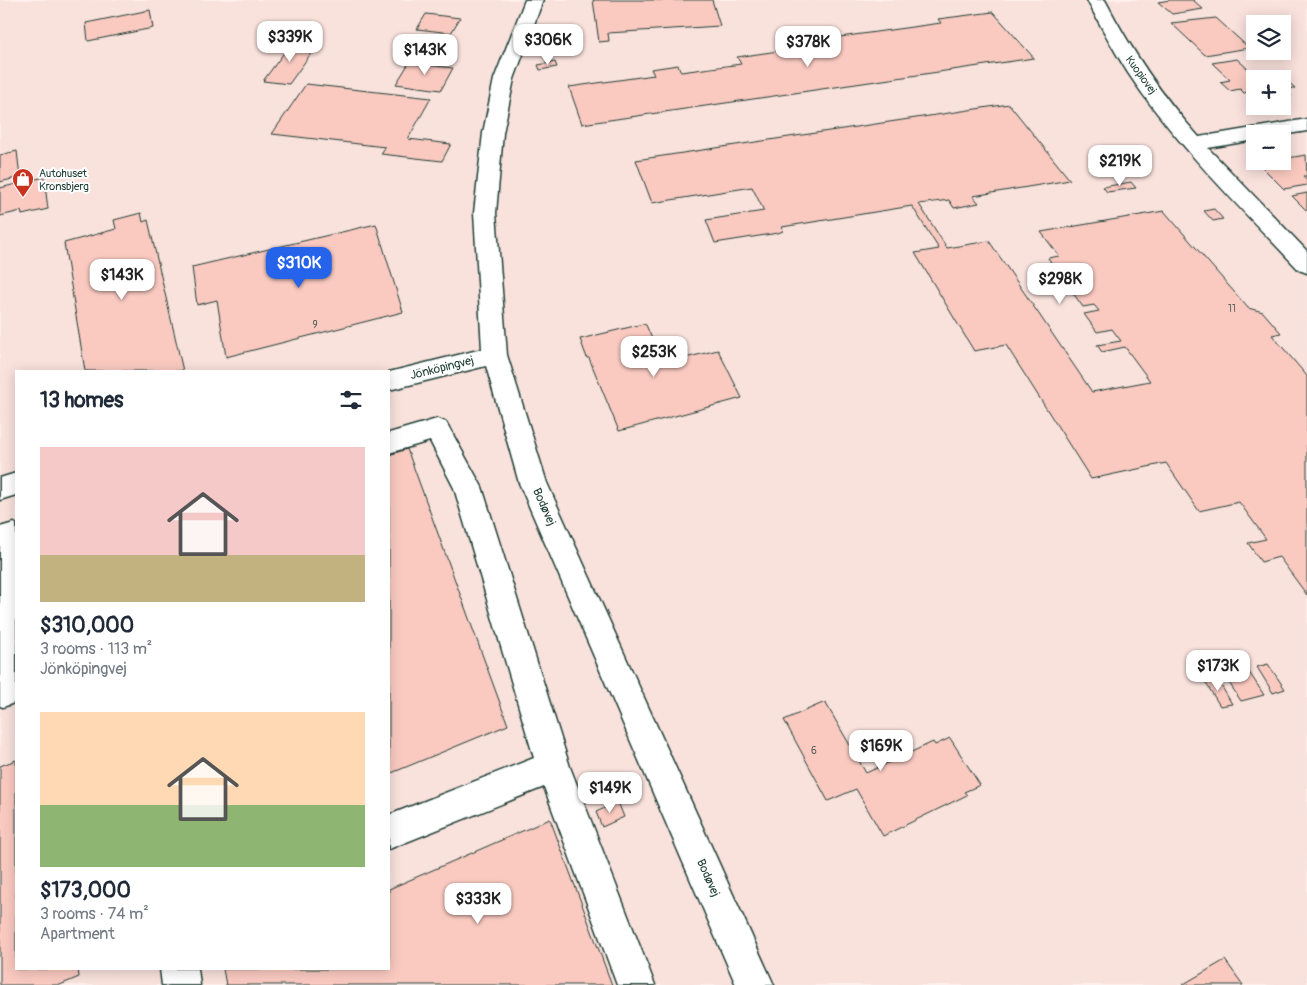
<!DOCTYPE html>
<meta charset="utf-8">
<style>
:root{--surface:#fff;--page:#f6f6f7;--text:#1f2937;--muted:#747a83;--accent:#2563eb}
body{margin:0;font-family:Pangolin,sans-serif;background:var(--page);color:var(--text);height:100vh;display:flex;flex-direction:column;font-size:19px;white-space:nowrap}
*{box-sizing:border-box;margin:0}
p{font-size:16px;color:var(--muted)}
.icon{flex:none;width:28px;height:28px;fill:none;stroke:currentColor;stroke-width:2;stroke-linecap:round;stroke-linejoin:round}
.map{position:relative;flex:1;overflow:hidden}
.side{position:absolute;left:15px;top:370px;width:375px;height:600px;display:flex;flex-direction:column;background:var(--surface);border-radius:0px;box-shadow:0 2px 12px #0003}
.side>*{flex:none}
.buttons{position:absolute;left:1246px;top:15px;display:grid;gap:10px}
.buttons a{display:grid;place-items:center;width:45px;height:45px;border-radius:0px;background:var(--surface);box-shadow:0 2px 12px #0003;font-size:25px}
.price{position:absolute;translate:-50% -42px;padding:0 11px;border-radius:10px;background:#fff;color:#222;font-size:16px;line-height:32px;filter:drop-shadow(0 1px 2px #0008)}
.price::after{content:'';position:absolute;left:50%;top:30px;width:15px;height:11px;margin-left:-8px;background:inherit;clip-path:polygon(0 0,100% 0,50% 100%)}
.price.selected{background:var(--accent);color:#fff}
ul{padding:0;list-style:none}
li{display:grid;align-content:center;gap:10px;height:265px;padding:0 25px}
li span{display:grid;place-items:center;height:155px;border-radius:0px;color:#555}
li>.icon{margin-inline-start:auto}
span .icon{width:90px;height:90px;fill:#fffc;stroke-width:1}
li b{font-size:21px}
h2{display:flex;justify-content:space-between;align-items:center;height:60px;padding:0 25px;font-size:21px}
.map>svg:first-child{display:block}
.built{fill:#f9e1dc;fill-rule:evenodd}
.building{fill:#facac1;stroke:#1f3d34}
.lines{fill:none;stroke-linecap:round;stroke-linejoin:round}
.minor-casing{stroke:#1f3d34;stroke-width:3}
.minor{fill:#fff;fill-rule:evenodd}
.labels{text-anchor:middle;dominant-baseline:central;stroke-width:4;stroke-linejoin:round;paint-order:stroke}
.number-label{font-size:10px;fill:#566057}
.far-street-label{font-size:11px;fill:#1f3d34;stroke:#fff}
.far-poi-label{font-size:11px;fill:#1f3d34;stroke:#fff;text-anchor:start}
.street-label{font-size:12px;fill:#1f3d34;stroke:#fff}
</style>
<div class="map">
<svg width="1307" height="985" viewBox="0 0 1307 985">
<rect width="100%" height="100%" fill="#feefec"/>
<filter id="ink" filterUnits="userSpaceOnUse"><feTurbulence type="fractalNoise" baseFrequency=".02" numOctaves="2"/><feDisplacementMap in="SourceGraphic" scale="10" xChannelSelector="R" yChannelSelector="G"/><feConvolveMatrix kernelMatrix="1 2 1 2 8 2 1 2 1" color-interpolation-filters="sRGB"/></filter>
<g filter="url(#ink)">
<path class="built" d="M0 0H1307V985H0ZM1255 24H1282V51H1255ZM1255 79H1282V106H1255ZM1255 134H1282V161H1255ZM16 371H389V969H16Z"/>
<g class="building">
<path d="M593 0H712L720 26 608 33 609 41 599 42Z"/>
<path d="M1170 0H1193L1203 9 1172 14 1158 2Z"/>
<path d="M150 10 153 28 88 41 86 23Z"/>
<path d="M993 12 1034 58 582 124 569 87 654 75 651 69 678 65 681 72 741 64 737 57 785 50 782 45 941 23 938 19Z"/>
<path d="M426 14 460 18 451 33 417 29Z"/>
<path d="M1216 18 1249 48 1205 55 1171 23Z"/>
<path d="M292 42 317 45 289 84 263 81Z"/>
<path d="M1237 59 1259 79H1255V91L1244 93 1240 89 1230 91 1220 82 1230 80 1212 63Z"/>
<path d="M555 62 557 67 540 70 538 65Z"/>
<path d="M409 63 453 68 441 90 396 84Z"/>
<path d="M1285 79 1295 88 1284 89 1292 96 1282 98V80Z"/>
<path d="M306 84 431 98 408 139 451 144 442 161 381 154 385 147 272 134Z"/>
<path d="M1009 104 1070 180 973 196 979 203 954 208 949 200 919 204 947 248 989 241 1092 392 1150 381 1125 347 1102 352 1097 345 1121 341 1112 329 1097 332 1084 314 1099 311 1094 305 1083 307 1048 258 1059 256 1041 232 1164 211 1248 308 1263 312 1281 333 1272 335 1307 376V595L1279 557 1261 562 1248 543 1266 539 1239 502 1199 511 1166 463 1091 479 1006 345 974 351 915 253 939 249 912 206 782 227 783 231 778 233 715 243 706 220 764 211 752 187 652 203 636 160Z"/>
<path d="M17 151 20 177 0 182V155Z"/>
<path d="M1306 155 1307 176H1303L1307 181V185L1284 189 1258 163 1282 161V159Z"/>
<path d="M44 177 48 209 22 215 21 211 0 216V188Z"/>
<path d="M1131 182 1136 188 1107 192 1103 187Z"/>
<path d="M1307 193V211L1292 196Z"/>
<path d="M1214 209 1223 219 1213 221 1204 211Z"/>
<path d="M141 213 143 222 148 220 183 371H85L64 243 116 229 114 220Z"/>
<path d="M376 224 403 312 226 357 217 300 197 305 192 267Z"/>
<path d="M643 324 646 325 653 341 650 343 660 364 718 350 742 398 619 431 589 358H587L580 339Z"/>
<path d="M407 449 508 725 389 774V455Z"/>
<path d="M1268 664 1285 689 1273 693 1257 667Z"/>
<path d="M1247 669 1264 695 1241 701 1224 675Z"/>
<path d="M1216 677 1232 704 1220 706 1204 680Z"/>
<path d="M825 702 866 773 933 742 935 745 950 738 980 785 964 792 967 795 883 836 856 789 828 801 784 720Z"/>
<path d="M16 760V969H78L79 977 60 985H0V766Z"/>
<path d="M609 777 614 791 592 801 586 786Z"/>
<path d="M618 802 624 817 602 827 596 812Z"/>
<path d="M550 819 612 985H226L223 969H389V889Z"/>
<path d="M1225 960 1243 985H1182Z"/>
</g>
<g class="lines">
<g class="minor-casing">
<g id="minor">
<path d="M525 0H543L514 79 503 133 496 213 507 355 547 483 774 985H736L519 483 486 366 389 390V372L482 349 474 213 483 133 494 79Z"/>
<path d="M1087 0H1105C1131 50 1161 95 1199 137L1307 119V131L1282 135 1255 134V140L1208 148 1307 251V273L1299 270C1240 207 1176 145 1128 73 1113 49 1100 25 1087 0Z"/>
<path d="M437 419 446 422 482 487 570 767 655 985H617L544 787 389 849V815L534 758 454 488 430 441 389 453V433Z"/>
<path d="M16 473V495L0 500V478Z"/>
<path d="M14 523 16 524V698L14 703 3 707 0 706V527Z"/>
<path d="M160 969H198L200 985H162Z"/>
</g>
</g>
<use href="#minor" class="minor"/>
</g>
</g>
<defs>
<g id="shop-pin" transform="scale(1.125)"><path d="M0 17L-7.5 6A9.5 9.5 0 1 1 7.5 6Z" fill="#c8321e" stroke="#fff"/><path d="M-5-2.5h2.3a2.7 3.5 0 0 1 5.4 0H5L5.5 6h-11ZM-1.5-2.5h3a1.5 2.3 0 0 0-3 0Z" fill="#fff"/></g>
</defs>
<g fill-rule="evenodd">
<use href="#shop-pin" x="23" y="179"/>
</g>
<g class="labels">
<g class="number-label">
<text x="1232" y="309">11</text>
<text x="315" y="325">9</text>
<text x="814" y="751">6</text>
</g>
<g class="far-street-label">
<text transform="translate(1141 75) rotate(54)">Kuopiovej</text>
</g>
<g class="far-poi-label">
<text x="39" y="173">Autohuset<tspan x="39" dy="13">Kronsbjerg</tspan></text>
</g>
<g class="street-label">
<text transform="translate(442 368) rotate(-14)">Jönköpingvej</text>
<text transform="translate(544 507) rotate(66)">Bodøvej</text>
<text transform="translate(708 878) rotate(66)">Bodøvej</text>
</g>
</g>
</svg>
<div class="buttons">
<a><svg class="icon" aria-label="layers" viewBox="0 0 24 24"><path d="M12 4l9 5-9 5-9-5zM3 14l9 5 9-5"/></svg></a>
<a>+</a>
<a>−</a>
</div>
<b class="price" style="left:290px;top:63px">$339K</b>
<b class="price" style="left:548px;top:66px">$306K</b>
<b class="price" style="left:808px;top:68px">$378K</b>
<b class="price" style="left:425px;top:76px">$143K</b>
<b class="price" style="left:1120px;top:187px">$219K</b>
<b class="price selected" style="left:299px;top:289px">$310K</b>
<b class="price" style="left:122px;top:301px">$143K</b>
<b class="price" style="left:1060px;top:305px">$298K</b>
<b class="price" style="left:654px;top:378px">$253K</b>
<b class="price" style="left:1218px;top:692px">$173K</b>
<b class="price" style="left:881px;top:772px">$169K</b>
<b class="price" style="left:610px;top:814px">$149K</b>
<b class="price" style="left:478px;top:925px">$333K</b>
<section class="side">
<h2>13 homes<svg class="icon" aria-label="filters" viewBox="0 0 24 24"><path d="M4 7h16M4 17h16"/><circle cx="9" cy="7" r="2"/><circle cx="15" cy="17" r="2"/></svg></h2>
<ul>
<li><span style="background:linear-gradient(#f6c9c9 70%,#c2b280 0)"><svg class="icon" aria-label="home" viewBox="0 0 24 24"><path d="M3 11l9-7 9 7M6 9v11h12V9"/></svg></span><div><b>$310,000</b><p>3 rooms · 113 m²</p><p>Jönköpingvej</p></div></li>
<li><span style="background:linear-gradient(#ffd9b3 60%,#8fb573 0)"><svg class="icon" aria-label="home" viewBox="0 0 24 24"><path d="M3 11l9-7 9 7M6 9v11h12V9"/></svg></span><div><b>$173,000</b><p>3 rooms · 74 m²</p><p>Apartment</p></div></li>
</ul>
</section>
</div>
